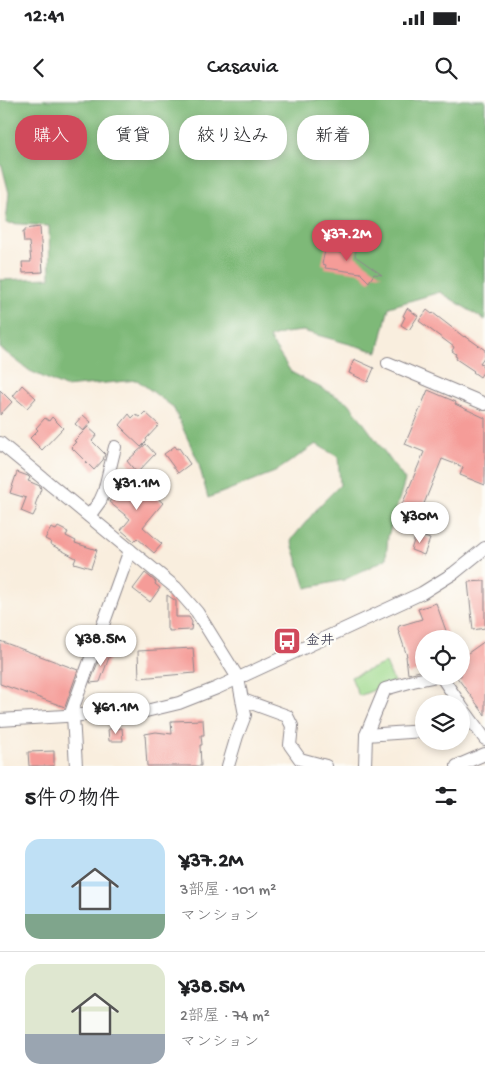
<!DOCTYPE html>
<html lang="ja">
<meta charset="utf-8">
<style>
:root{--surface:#fff;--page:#f2f2f2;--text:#202124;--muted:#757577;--line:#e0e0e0;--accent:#d1495b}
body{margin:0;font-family:"Gochi Hand","Klee One",sans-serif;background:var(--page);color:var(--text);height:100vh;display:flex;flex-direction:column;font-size:19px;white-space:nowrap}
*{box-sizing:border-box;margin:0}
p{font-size:16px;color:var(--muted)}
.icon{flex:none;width:28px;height:28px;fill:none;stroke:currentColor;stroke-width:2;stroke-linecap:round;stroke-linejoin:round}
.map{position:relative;height:666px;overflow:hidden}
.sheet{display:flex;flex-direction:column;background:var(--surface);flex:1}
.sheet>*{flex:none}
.guide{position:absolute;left:15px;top:15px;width:455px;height:45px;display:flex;gap:10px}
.fabs{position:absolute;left:415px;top:530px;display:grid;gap:10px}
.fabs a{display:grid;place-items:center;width:55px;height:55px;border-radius:50%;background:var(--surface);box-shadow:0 2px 8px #0003;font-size:25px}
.price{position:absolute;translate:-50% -42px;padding:0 11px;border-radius:18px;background:#fff;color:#222;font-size:16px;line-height:32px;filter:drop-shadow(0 1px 2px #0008)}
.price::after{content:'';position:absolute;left:50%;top:30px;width:15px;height:11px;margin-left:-8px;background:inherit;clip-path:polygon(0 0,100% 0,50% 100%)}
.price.current{background:var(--accent);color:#fff}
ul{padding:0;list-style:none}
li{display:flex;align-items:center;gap:15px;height:125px;padding:0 25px}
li+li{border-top:1px solid var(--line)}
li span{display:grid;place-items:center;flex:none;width:140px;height:100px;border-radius:15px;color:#555}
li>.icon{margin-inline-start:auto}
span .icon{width:60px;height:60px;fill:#fffc;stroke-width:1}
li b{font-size:21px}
h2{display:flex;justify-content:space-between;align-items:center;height:60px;padding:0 25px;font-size:21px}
.tag{padding:0 18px;border-radius:20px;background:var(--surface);box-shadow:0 2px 8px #0003;font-size:18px;line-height:45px}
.tag.current{background:var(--accent);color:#fff}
.status{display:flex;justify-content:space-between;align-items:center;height:35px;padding:0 25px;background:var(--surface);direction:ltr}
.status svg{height:14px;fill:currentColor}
header{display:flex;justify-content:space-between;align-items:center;height:65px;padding:0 25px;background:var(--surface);font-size:22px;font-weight:600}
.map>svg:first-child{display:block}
.green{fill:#9ed98c;stroke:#607e64}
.forest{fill:#7eb978;stroke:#506e5a}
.building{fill:#f59c98}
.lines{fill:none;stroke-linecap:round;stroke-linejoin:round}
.minor-casing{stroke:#8e888c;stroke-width:14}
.minor{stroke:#fff;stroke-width:12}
.labels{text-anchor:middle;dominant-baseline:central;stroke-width:5;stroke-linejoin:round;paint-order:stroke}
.poi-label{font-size:14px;fill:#22223b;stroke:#fdfcf7;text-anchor:start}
</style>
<div class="status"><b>12:41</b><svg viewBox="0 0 49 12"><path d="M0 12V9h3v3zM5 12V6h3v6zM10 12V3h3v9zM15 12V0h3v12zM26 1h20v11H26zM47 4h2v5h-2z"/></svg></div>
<header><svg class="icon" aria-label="back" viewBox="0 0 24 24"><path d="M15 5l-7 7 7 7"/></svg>Casavia<svg class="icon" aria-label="search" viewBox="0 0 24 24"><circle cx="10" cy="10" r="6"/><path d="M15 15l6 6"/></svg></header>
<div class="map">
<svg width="485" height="666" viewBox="0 0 485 666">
<rect width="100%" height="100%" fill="#fdfcf7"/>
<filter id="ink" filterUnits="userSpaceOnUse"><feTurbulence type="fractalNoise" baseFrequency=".02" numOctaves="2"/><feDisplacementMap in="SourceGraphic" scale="10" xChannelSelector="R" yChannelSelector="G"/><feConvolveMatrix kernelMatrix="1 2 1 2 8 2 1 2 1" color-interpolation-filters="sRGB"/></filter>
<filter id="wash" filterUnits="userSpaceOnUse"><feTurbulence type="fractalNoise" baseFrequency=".0096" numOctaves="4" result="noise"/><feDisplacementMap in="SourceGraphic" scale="20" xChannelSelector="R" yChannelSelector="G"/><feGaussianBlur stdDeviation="1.12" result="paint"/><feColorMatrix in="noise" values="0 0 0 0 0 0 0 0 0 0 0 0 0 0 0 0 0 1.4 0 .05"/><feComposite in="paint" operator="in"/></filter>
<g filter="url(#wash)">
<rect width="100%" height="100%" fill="#f9eede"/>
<path class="green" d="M386 563 394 582 359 596 351 577Z"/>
<path class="forest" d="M0 0H485V220L440 192 389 207 378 252 303 231 284 233 269 238 291 272 349 303 405 380 388 436 386 459 344 480 306 488 291 440 321 404 340 385 338 357 316 344 275 372 208 398 198 361 173 307 137 280 65 287 30 271 0 248V180L50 178 49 126 6 123 9 93 2 66 0 65Z"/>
<g id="blocks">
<g class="building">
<path d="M40 127 43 172 23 173 22 162H31L29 142H24L23 132H25V129Z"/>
<path d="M345 145 357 147 355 156 382 175 374 174 369 182 361 174V173L325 168 326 165 322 164 326 146 345 149Z"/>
<path d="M407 208 418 216 409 230 401 225 405 217 403 216Z"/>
<path d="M427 210 432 214 433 213 464 237 465 236 485 250V256L480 263 483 264 482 267 485 269 480 277 473 272 474 271 456 259 457 257 455 256 456 254 452 251 454 247 419 221Z"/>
<path d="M354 259 374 268 368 282 349 273Z"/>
<path d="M22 285 36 298 27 308 13 296Z"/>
<path d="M0 290 12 302 0 315Z"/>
<path d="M428 290 456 302 455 304 485 318V385L460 375 463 367 442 359 415 426 396 419 424 352 405 344Z"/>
<path d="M145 312 159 325 146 339 147 341 141 347 124 331 125 330 120 325 129 314 132 318 135 315 140 317Z"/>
<path d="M83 315 91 322 83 331 75 324Z"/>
<path d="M52 317 63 328 42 350 30 338 38 330 36 328 45 318 49 321Z"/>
<path d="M88 327 97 335 92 341 105 354 103 360 94 370 71 347 76 342 74 341Z"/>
<path d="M146 344 155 354 137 373 127 361Z"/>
<path d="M175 346 177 349 179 348 190 364 178 373 164 354Z"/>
<path d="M17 372 28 376 30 378 28 381 40 386 41 389 35 405 37 408 33 416 21 411 26 398 10 393Z"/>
<path d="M130 374 163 403 143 427 162 444 154 453 137 438 134 441 121 430 130 419 109 402Z"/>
<path d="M58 427 68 432 66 436 76 441 75 443 97 450 91 468 74 463 76 458 50 444 51 442 45 439 51 428 56 430Z"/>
<path d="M416 434 430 439 424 455 411 450Z"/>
<path d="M145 473 156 482 155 484 160 488 150 502 133 489Z"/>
<path d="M485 481V528L473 530 468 482Z"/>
<path d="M167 495 176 501V517H189L192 522 191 530 169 531V529H167Z"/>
<path d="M436 503 449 539H424V570L408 574 406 556H407L398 529 399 526 422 519 418 509Z"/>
<path d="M0 541 78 570 65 607 0 584Z"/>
<path d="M485 541V615L456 576H461V558Z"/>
<path d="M193 548 195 573 139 578 138 551Z"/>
<path d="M103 549 111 552 100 582 90 583Z"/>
<path d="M203 620 204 635H201L202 645H200L201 666H147L145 634 156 632 172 634 171 621Z"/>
<path d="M122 628 123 641H109L108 629Z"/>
<path d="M54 651V666H29L28 652Z"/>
</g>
</g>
</g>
<g filter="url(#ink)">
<use href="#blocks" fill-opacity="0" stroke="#8e888c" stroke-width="1"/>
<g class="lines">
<g class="minor-casing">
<g id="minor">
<path d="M388 263 485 304"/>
<path d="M0 343 176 488 197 512 238 578 245 615 237 636 228 666"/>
<path d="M89 416 100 401 104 392 115 347"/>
<path d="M441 576 460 604"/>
<path d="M243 600 287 616 292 626 290 645 300 659 326 666"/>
<path d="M461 606 485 639"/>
<path d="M70 616 130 450"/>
<path d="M73 616 76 666"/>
<path d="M0 620 146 611 179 603 217 588 422 493 454 473 485 448"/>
<path d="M366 635 424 631"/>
<path d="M365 666 366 635 385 589 413 581 437 576"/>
<path d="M457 666 485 654"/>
</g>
</g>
<use href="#minor" class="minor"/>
</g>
</g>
<defs>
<g id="bus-square" transform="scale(1.4375)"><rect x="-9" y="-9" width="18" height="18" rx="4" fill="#d1495b" stroke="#fdfcf7"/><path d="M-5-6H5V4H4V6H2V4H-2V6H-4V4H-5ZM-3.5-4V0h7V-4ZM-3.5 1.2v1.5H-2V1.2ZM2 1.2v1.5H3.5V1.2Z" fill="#fff"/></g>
</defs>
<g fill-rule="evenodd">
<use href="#bus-square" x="287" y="541"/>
</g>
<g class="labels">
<g class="poi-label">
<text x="306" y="541">金井</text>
</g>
</g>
</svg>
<div class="fabs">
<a><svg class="icon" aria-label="locate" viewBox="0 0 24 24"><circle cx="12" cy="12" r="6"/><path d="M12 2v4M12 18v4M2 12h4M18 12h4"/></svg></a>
<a><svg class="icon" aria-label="layers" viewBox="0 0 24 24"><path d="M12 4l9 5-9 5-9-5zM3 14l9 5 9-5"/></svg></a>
</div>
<b class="price current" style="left:347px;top:162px">¥37.2M</b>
<b class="price" style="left:137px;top:411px">¥31.1M</b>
<b class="price" style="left:420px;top:444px">¥30M</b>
<b class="price" style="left:101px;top:567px">¥38.5M</b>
<b class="price" style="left:116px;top:635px">¥61.1M</b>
<div class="guide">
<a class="tag current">購入</a>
<a class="tag">賃貸</a>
<a class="tag">絞り込み</a>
<a class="tag">新着</a>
</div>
</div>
<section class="sheet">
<h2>5件の物件<svg class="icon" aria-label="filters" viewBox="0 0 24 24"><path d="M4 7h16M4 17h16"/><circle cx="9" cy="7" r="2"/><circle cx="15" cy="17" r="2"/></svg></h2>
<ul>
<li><span style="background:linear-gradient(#bfe0f5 75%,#7fa58c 0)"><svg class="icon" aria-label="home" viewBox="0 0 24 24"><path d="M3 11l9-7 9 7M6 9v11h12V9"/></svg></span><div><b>¥37.2M</b><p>3部屋 · 101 m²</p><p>マンション</p></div></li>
<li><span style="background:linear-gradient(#dfe7d0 70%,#9aa5b1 0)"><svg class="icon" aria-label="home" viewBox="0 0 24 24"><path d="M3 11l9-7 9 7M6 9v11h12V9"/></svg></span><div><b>¥38.5M</b><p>2部屋 · 74 m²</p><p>マンション</p></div></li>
</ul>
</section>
